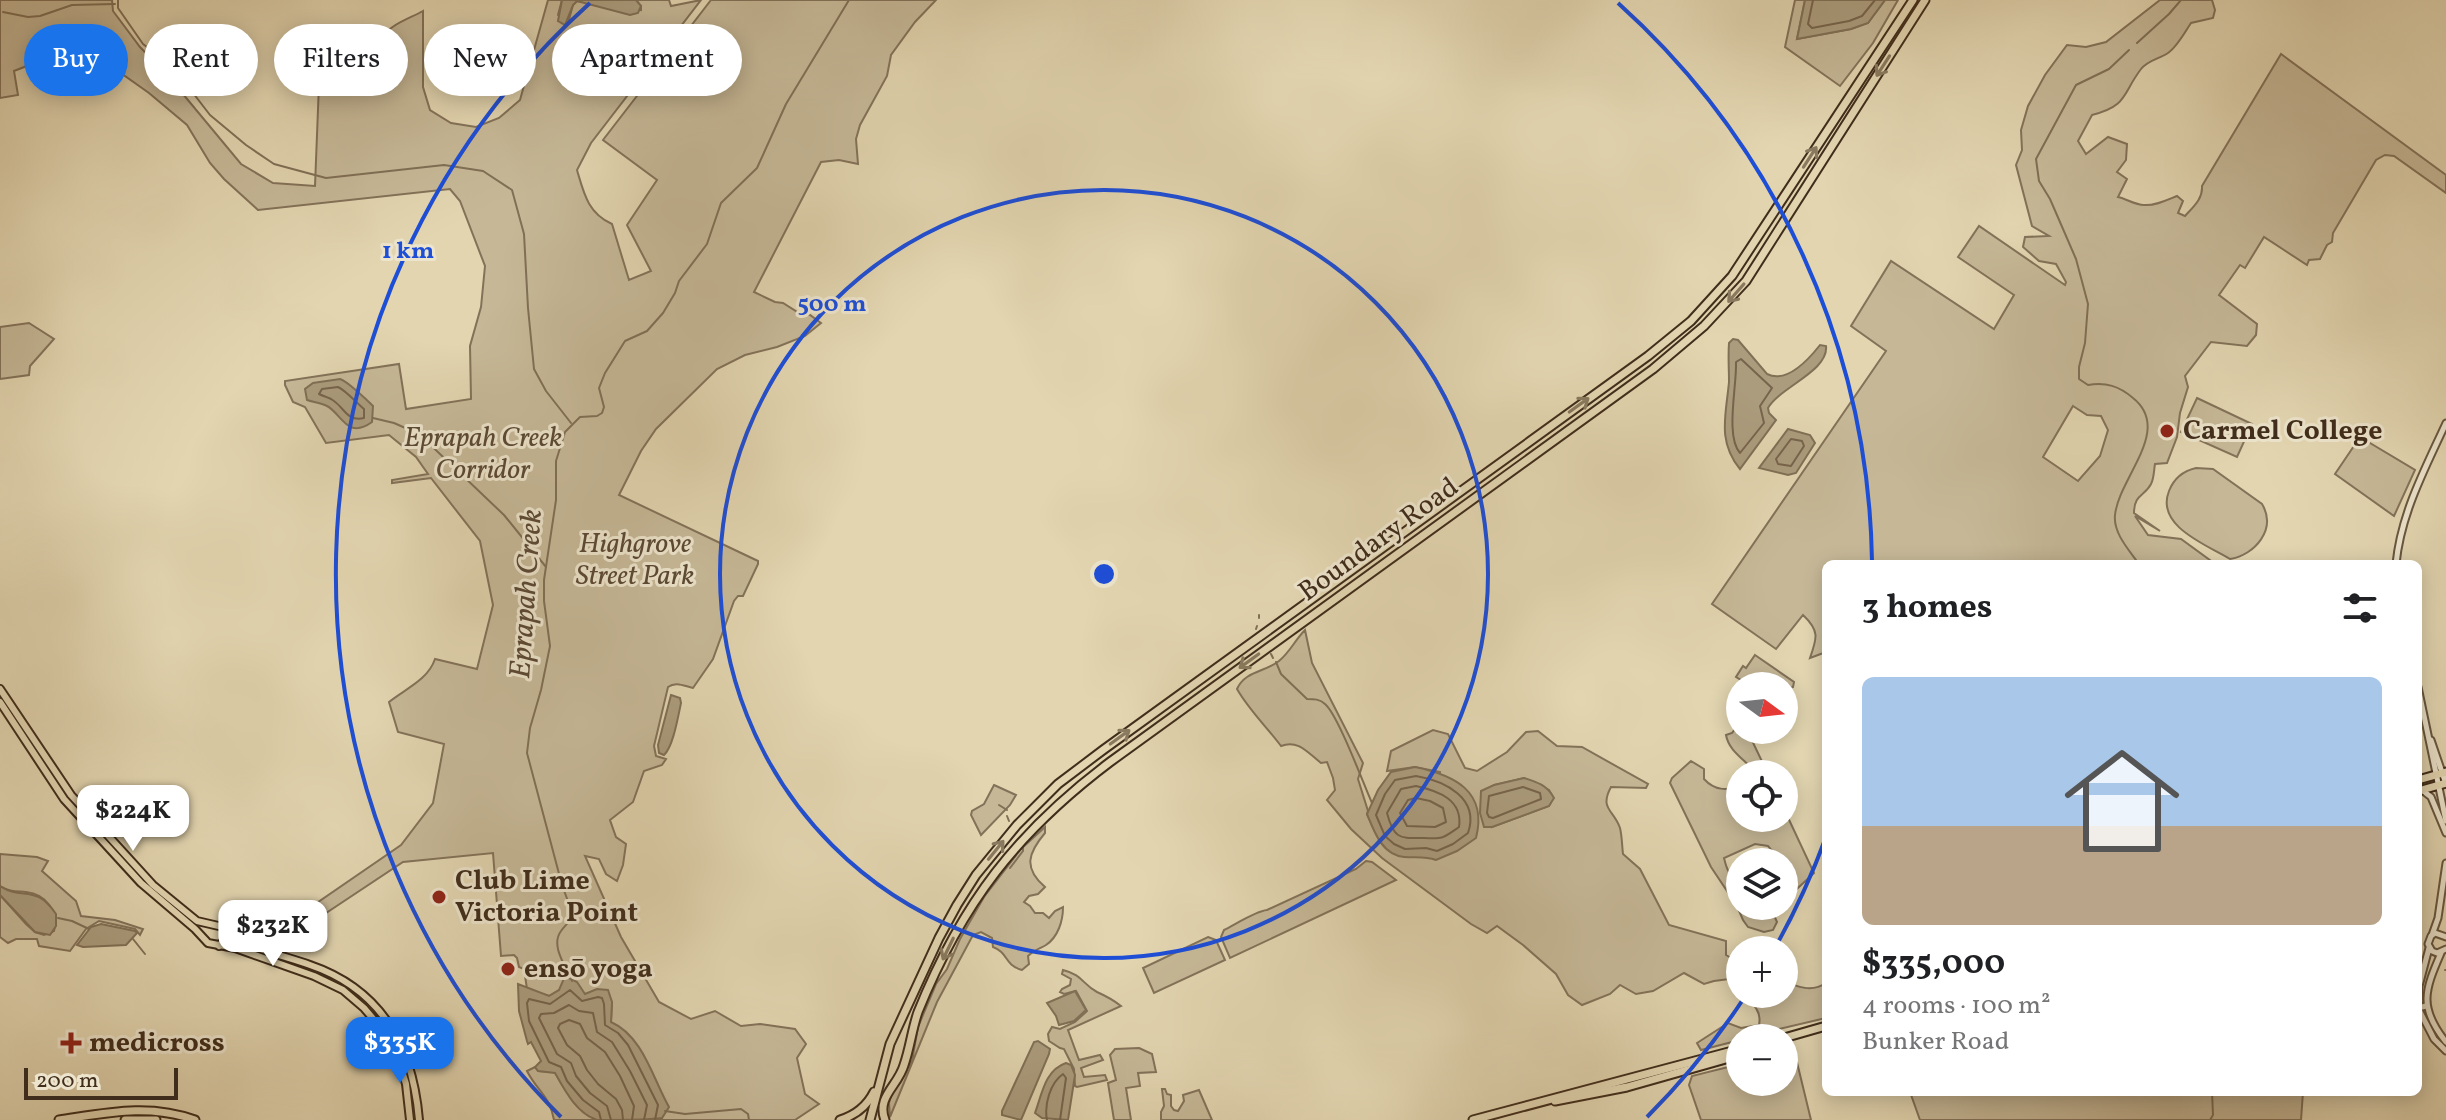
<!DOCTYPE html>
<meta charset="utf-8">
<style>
:root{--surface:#fff;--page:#f2f2f2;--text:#202124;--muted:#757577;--line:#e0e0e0;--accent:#1a73e8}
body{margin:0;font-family:Vollkorn,serif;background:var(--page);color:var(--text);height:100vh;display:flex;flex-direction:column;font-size:30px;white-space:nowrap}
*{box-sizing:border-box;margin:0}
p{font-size:26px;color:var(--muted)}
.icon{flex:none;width:44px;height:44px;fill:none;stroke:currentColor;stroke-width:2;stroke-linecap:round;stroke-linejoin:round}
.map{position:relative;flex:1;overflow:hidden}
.side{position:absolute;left:1822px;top:560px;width:600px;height:536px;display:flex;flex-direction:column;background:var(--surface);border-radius:12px;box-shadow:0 4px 20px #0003}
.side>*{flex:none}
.hud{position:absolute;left:24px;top:24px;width:760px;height:72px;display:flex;gap:16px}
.needle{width:52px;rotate:105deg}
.controls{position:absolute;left:1726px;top:672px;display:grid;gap:16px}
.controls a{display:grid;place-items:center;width:72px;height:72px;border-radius:50%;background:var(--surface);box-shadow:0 4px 20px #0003;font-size:40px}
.scale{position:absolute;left:24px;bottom:20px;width:154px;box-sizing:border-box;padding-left:8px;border:4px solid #402d1b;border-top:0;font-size:22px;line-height:28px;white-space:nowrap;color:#402d1b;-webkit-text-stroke:6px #ece4cc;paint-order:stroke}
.price{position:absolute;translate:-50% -68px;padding:0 18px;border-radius:16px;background:#fff;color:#222;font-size:26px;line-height:52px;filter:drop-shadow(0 2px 4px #0008)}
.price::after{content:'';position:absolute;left:50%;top:48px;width:24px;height:18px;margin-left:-12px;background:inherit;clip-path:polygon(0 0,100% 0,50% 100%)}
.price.current{background:var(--accent);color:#fff}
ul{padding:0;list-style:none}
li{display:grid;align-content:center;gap:16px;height:424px;padding:0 40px}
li+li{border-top:2px solid var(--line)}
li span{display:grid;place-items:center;height:248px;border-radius:12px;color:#555}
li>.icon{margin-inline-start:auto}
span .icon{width:144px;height:144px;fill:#fffc;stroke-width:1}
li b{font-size:34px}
h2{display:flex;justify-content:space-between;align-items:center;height:96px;padding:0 40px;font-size:34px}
.pill{padding:0 28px;border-radius:36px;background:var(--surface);box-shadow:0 4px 20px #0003;font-size:28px;line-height:72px}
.pill.current{background:var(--accent);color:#fff}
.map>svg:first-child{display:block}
.green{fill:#c6b897;stroke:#837259;stroke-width:2;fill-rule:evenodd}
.water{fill:#ab9c7d;stroke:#807056;stroke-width:2}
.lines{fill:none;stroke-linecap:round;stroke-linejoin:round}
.shore{stroke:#76644c;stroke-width:2}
.stream{stroke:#807056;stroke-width:2}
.minor-casing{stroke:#685740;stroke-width:9}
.major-casing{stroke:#402d1b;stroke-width:10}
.highway-casing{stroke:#402d1b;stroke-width:11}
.minor{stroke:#ece4cc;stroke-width:5}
.major{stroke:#e2d5b0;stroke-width:6}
.highway{stroke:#e2d5b0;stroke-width:7}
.oneway{stroke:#89795e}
.ring{fill:none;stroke:#1d4ed8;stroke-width:4}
.poi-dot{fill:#8f2418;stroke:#ece4cc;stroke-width:3}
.labels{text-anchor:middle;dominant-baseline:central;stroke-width:6;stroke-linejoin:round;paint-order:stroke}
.poi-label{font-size:28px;font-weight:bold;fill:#402d1b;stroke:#ece4cc;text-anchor:start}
.park-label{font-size:28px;font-style:italic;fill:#5b4934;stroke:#ece4cc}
.street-label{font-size:28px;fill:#402d1b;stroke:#ece4cc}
.water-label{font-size:30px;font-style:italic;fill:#5b4934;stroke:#ece4cc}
.centre{fill:#1d4ed8;stroke:#ece4cc;stroke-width:4}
.ring-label{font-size:24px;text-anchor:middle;font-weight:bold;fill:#1d4ed8;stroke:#ece4cc;stroke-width:6;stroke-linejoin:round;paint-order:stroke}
</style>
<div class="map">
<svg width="2446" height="1120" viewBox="0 0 2446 1120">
<rect width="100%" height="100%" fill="#e2d5b0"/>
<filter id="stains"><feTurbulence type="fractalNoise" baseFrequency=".0025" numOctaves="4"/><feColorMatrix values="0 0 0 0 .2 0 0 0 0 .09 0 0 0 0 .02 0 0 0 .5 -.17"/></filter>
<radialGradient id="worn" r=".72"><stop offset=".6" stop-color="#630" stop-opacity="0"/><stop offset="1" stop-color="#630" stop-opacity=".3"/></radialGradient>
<g class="green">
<path d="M0 0H112L113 11 140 47 168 76 241 164 273 183 315 186 320 58C351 64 370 42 394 26 403 20 414 16 423 11V87L430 110 451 123 476 127 499 118 520 100 548 0H562L558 15 568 23 573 5 577 1 641 10V6L636 0H669L671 6 701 0 591 143 577 170C584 194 588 213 612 224L629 280 651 271 627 225 657 180 603 140 711 0H936L915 22 891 55 887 76 860 125 856 139 858 164 839 160 821 162 754 292 775 302 783 303 799 313 810 315 821 323 805 336 777 347 745 355 717 369 656 429 641 451 619 495 758 561V564L743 596H738L734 601 713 659 693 688C684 686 676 681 668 687L654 746 656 756 666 759 662 765 644 771 633 802 610 820 616 837 626 844 623 865 617 881 606 874 599 859 585 856 621 937 659 1002 691 1019 715 1011 741 1026 760 1024 795 1029 806 1044 797 1058 805 1094 819 1104 795 1120H649L662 1118 660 1091 647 1063 611 1022 612 1002 559 990 549 996 527 989 524 969 519 967 517 958 514 955 501 956 493 853 403 862 278 945 263 940 401 845 433 803 444 744 398 732 389 702C405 689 428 680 435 659L477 669 493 605 480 541 431 478 392 483V480L428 474 416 457 389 435 326 443 305 407 293 402 285 385V381L399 364 406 409 471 399 470 346 481 307 485 266 460 201 450 189 258 210 224 179 210 163 187 125 149 93 81 45 14 71 18 95 0 98Z"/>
<path d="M1795 0H1805L1797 39 1851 29 1868 23 1885 0H1898L1873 43 1840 86 1785 47Z"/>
<path d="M2160 0H2212L2215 10 2213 18 2191 23C2185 32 2177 47 2168 53 2159 59 2148 60 2141 69 2122 94 2128 106 2092 115L2078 141 2086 154 2108 137 2127 144 2126 160 2117 172 2127 179 2118 197C2127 199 2135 205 2144 205 2155 206 2167 200 2177 196L2183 201 2178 213 2185 216C2193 207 2203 199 2202 186L2281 54 2446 175V193L2394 156 2385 155 2376 160 2333 233 2332 242 2327 245 2320 259 2309 260 2307 265 2264 237 2245 268 2240 265 2219 295 2257 324 2256 335 2247 346 2211 342 2185 376 2188 387 2180 413 2177 437 2167 463 2155 464C2154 469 2154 479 2151 484 2145 496 2134 494 2134 513L2160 531 2135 516 2148 535 2181 539 2214 563 2226 564H1826V652L1810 658C1817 638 1820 631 1803 615L1776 649 1712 604 1886 351 1851 326 1891 261 1994 329 2014 295 1958 257 1979 226 2065 285 2066 282 2056 264 2039 261 2023 247 2025 237 2049 236 2032 226 2016 165 2022 150 2021 130 2028 106 2045 75 2067 45 2086 47 2106 42ZM2073 406 2087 415 2101 416 2108 430 2100 456 2078 481 2043 457Z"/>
<path d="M29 323 54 339 30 366 29 375 0 379V327Z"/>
<path d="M2197 398 2252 424 2237 457 2181 432Z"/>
<path d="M2360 437 2415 470 2394 516 2335 474Z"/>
<path d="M2196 468 2213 469 2262 504C2277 529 2255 555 2230 559 2207 545 2155 526 2169 491 2174 478 2183 471 2196 468Z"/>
<path d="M1305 630 1312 663 1363 763 1358 779 1368 811 1367 814C1383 851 1384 857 1426 856L1440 772 1415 767 1387 771 1391 751 1433 730 1448 734 1465 768 1477 771 1507 752 1526 732 1538 731 1557 746 1582 747 1648 784 1646 788 1611 787C1599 809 1614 810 1620 828 1622 836 1622 846 1623 854L1640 869 1669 925 1726 941V955L1733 959H1740V992L1729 979 1714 981 1704 984 1684 973 1653 991 1636 994 1620 985 1610 994 1582 1005 1568 995 1556 974 1523 945 1497 926 1487 933 1471 924 1382 858 1351 829 1327 800 1335 790 1333 778 1327 762 1321 763C1308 753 1298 739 1281 746 1266 726 1249 710 1237 689 1245 671 1265 672 1279 661 1290 652 1295 640 1305 630ZM1524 778 1549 790 1553 798 1549 806 1492 827 1494 785Z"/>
<path d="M1755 655 1794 682 1793 687 1784 691V686H1751L1736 677 1743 666 1746 668Z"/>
<path d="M1738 725H1740V730H1747L1768 774H1757C1746 760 1729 752 1726 735L1732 733Z"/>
<path d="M1691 761 1704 769V779C1715 791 1726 790 1740 787V818H1784V809L1814 873 1784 901V862H1774L1773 852 1768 846 1755 844 1724 858C1727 870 1728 875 1740 879V906H1777L1773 913 1777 922 1773 930 1764 932 1748 927 1743 920 1737 906 1711 867 1672 787 1670 783 1672 778Z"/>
<path d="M994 785 1016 795 1010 805 981 835 971 815 972 811 984 804Z"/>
<path d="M1045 827V833C1028 853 1023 868 1045 887L1038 894 1029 896 1024 902 1030 906 1035 913H1043L1049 918 1055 911 1063 907C1063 921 1058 937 1046 945 1039 949 1034 950 1028 956L1029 964 1022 970C1003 964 1009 953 993 947L992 938 981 932 973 935 937 1002 890 1117 889 1103 892 1093 912 1061 918 1027 936 984 947 969 960 939 984 897 1021 849Z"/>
<path d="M0 854 37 857 48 861 42 871 76 901 81 916 115 920 143 929 140 935 135 929 99 921 86 929 70 951 39 946 37 939H16L8 943 0 937V895L26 924 35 932 44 935 54 931C59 912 46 894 26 892 15 891 10 892 0 886Z"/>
<path d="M1366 861 1372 862 1396 880 1230 958 1221 937 1224 930C1236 924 1256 911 1267 910L1356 869Z"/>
<path d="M1208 937 1216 940 1225 960 1154 993 1143 968Z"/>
<path d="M1063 970C1083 975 1082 984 1097 992 1106 996 1112 999 1121 1006L1068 1030 1079 1060 1100 1055 1103 1060 1081 1068 1084 1077 1105 1075 1107 1080 1077 1087 1075 1086 1074 1069 1064 1049 1060 1048 1049 1041 1048 1034 1052 1027 1060 1029 1075 1022 1087 1011 1076 991 1064 994 1060 992 1062 989 1070 985 1071 979 1062 974Z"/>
<path d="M1784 980C1797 988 1813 992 1826 983V1018L1740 1038V1040L1701 1050 1697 1043 1728 1023 1741 1028 1759 1025C1762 1010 1752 1003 1742 994H1784Z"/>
<path d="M1139 1048 1152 1054 1156 1072 1138 1073 1140 1086 1126 1088 1131 1120H1114L1108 1083 1116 1080 1110 1055 1115 1049Z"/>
<path d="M1794 1050 1811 1120H1701L1689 1085 1692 1076 1740 1064V1082H1784V1052Z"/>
<path d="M535 1067 539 1071 555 1072C567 1095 576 1106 597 1120H554C550 1096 537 1091 527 1071Z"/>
<path d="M1162 1089H1165L1167 1094 1171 1095V1106L1174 1110 1178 1111 1184 1101 1183 1095 1199 1090 1212 1120H1161V1112L1164 1106Z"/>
<path d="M1910 1092H2303L2301 1120H1920Z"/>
</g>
<g class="water">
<path d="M562 0H636L641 6 638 13 630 15 577 1 573 5 565 25 558 21Z"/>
<path d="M1805 0H1885L1868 23 1851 29 1797 39Z"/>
<path d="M1733 339 1738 340 1767 374C1787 384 1809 359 1820 345L1826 346C1829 371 1780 387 1768 408L1769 413 1776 420 1740 469C1717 441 1726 415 1729 382 1729 369 1728 356 1729 343Z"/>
<path d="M340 379C347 381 367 400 373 406L372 422C347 440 342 414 327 406 321 403 313 402 307 400L305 389 313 383Z"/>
<path d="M1788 429 1810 435 1815 443 1796 473 1788 475 1759 468Z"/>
<path d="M671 695 680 698 681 703C678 717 673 747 664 755L659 753 658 745Z"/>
<path d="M1415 767C1454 775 1488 791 1476 838L1457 851 1436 860C1425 856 1416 858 1404 857 1382 855 1374 831 1367 814L1378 790 1391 772Z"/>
<path d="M1524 778C1537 782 1547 785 1554 798L1549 806 1492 827H1484L1480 813 1481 791 1494 785Z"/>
<path d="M0 886C23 901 35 883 56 914V926L50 935 35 932 0 895Z"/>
<path d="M101 924 135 931 137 933 126 945 83 947 77 945 91 927Z"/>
<path d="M565 976 577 982 585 994 597 989 608 990 612 1002 611 1022C643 1036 653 1079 669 1107L662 1118C649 1120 608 1120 597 1120 576 1113 564 1089 555 1073L538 1071 535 1067 541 1061 531 1042 528 1044 527 1041 519 1011 518 984 549 996 559 990Z"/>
<path d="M1075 991 1086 1010 1074 1021 1059 1025 1056 1016 1047 1003Z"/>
<path d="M1038 1041 1050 1049 1049 1054 1021 1120 1002 1115V1111L1034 1042Z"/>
<path d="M1066 1063 1071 1065 1075 1075 1068 1120 1042 1118 1035 1113C1042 1094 1045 1070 1066 1063Z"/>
</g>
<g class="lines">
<g class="shore">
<path d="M1813 0 1808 24 1812 28 1849 21 1862 16 1875 0"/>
<path d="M1741 359 1772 388 1760 406 1764 423 1740 453C1725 436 1737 386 1736 362Z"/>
<path d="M338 387C345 390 357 403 364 409V418C346 422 345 407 331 399 327 397 323 396 319 394L322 389Z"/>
<path d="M1791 439 1802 441 1804 446 1791 466 1778 464 1776 459Z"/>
<path d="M1416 776C1445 781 1480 798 1468 833L1453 844 1437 851 1426 848 1405 849 1394 844 1385 836 1376 815 1385 794 1395 780Z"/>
<path d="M1416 786C1439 791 1463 800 1459 827 1442 839 1443 839 1424 838 1400 838 1394 840 1387 813L1401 789Z"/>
<path d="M1523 787 1540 793 1541 799 1493 818 1489 817 1487 813 1489 796Z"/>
<path d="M1416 798 1430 801 1443 808 1446 822 1435 827 1407 826 1400 813 1408 800Z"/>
<path d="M601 1120 599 1112 583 1100 567 1081 561 1067 549 1062 529 1021 527 1003 529 999 550 1004 570 990 582 1001 598 997 602 998 604 1004 605 1025 618 1033 628 1045 658 1105 655 1120"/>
<path d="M611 1120 607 1106 590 1093 576 1076 571 1063 557 1054 539 1018 541 1014 554 1013 569 1005 579 1011 593 1013 597 1032 612 1042 630 1071 647 1105 644 1120"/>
<path d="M623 1120 622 1110 616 1099 598 1084 587 1070 580 1056 567 1045 558 1028 560 1024 569 1020 580 1024 587 1038 605 1052 620 1076 634 1106 632 1120"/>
<path d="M1047 1120C1044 1105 1050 1083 1063 1074L1066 1078 1060 1120"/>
</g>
<g class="stream">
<path d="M118 0V8L143 44 173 67 210 115 246 145 274 164 326 178 444 165 483 171 512 190 524 234 528 308 534 369 546 391 571 423"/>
<path d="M3 12 28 17 40 16 72 5 115 4"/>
<path d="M2137 43 2169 14 2181 0"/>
<path d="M2129 50 2109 69 2076 85 2036 159 2039 181 2050 199 2076 259 2088 304 2085 343 2079 367V379L2088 385C2106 382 2119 386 2133 398 2173 430 2119 477 2115 515 2113 533 2129 550 2139 564"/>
<path d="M373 418 394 423 419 434 504 515 546 567"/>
<path d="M1259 618V615"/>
<path d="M1256 629 1257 626"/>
<path d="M1271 654 1273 658"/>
<path d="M1276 662 1281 674 1307 699C1314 699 1320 699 1325 704 1338 715 1363 783 1372 803"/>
<path d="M999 805 1007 810"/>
<path d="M1007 816 1009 821"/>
<path d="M1010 868 1023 851V846"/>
<path d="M58 918 72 921 89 929"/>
<path d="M133 939 145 954"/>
<path d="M2445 970H2446"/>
<path d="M572 981C566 966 550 946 561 931 565 925 570 922 573 915L562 885 527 753 530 728 541 690 550 646 544 601V580L556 500V461L565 432 580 417 597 416 602 413 604 407 599 388 605 373 625 341 647 331 663 313 675 293 679 281 707 244 721 203 757 168 786 104 849 0"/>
<path d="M665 1111 685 1114 741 1109 748 1114 749 1120"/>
<path d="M2210 1120 2213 1115 2212 1092"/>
</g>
<g class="minor-casing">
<g id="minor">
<path d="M2396 564C2401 513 2425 469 2446 423"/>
<path d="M2418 687 2446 821"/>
<path d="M2431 740 2446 784"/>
<path d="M2422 790 2431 797 2446 833"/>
<path d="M2432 935 2438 918 2446 863"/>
<path d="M2446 937 2435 933 2431 936 2428 944 2432 951 2437 953 2446 949"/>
<path d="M2441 953C2425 990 2418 1007 2446 1042"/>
<path d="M2426 1006 2418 1008 2434 1039 2446 1051"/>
<path d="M2418 1007 2419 986 2429 948"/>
</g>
</g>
<g class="major-casing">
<g id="major">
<path d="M0 689 71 795 153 885 197 921 223 927 226 938 219 946"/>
<path d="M0 702 64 799 141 883 195 929 208 943 235 948 314 976 343 990 364 1008 381 1028 398 1058 406 1084 410 1120"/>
<path d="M225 931C250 949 282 955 310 965 383 990 413 1048 419 1120"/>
<path d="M371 1049 381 1028"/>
<path d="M383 1051 395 1064 402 1068"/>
</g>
</g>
<g class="highway-casing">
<g id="highway">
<path d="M2418 780 2446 772"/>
<path d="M2418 791 2446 783"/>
<path d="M1784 1038 1826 1026"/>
<path d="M1555 1101 1627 1087 1740 1055"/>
<path d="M59 1120C106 1113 149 1103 195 1120"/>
<path d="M125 1120H156"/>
<path d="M840 1120C856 1115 867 1106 874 1092"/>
<path d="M870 1120 890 1044 939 938 957 905 976 875 1017 825 1058 784 1103 750 1648 356 1691 321 1732 276 1913 0"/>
<path d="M885 1120C876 1097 898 1086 904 1065 910 1048 912 1029 918 1012 962 903 1017 832 1110 762L1653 369 1704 326 1746 281 1925 0"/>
<path d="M1473 1120 1740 1049"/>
</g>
</g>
<use href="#minor" class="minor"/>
<use href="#major" class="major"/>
<use href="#highway" class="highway"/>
</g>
<defs><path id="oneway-shaft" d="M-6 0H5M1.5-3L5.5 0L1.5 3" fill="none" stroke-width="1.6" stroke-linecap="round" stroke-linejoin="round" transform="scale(2)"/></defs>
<g class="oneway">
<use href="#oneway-shaft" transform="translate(1883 66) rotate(123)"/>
<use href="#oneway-shaft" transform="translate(1810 157) rotate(-57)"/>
<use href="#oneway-shaft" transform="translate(1736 293) rotate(131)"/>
<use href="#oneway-shaft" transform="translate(1579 405) rotate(-36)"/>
<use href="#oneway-shaft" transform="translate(1249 661) rotate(144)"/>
<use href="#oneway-shaft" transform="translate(1120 737) rotate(-36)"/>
<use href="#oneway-shaft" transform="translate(996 850) rotate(-51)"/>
<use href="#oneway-shaft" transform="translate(948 949) rotate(116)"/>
</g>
<g class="ring">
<circle cx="1104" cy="574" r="384"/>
<path d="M1826 837A768 768 0 0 1 1776 946M1744 998A768 768 0 0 1 1647 1117M561 1117A768 768 0 0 1 590 3M1618 3A768 768 0 0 1 1872 561"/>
</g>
<g class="poi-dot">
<circle cx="2167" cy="431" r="8"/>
<circle cx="439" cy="897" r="8"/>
<circle cx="508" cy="969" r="8"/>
<path d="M67 1031h8v8h8v8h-8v8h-8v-8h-8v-8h8z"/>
</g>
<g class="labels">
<g class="poi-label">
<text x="2183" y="431">Carmel College</text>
<text x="455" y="881">Club Lime<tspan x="455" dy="32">Victoria Point</tspan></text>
<text x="524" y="969">ensō yoga</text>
<text x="89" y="1043">medicross</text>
</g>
<g class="park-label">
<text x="483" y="438">Eprapah Creek<tspan x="483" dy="32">Corridor</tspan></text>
<text x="635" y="544">Highgrove<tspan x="635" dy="32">Street Park</tspan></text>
</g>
<g class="street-label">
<text transform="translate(1379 540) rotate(-36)">Boundary Road</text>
</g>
<g class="water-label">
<text transform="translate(527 594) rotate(-86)">Eprapah Creek</text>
</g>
</g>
<circle cx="1104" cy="574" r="12" class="centre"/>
<g class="ring-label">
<text x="408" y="258">1 km</text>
<text x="832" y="311">500 m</text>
</g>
<rect width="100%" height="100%" filter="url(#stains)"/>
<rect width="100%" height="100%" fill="url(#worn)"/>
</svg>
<div class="controls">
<a><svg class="needle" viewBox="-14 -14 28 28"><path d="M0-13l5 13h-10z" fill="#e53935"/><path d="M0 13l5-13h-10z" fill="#757577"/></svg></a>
<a><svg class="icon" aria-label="locate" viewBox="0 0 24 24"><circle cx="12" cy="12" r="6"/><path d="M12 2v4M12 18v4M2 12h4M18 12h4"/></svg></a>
<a><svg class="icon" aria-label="layers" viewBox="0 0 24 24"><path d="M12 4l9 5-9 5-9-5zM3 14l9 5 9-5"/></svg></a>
<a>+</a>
<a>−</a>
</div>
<div class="scale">200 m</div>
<b class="price" style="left:133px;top:853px">$224K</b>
<b class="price" style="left:273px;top:968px">$232K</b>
<b class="price current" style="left:400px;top:1085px">$335K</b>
<div class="hud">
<a class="pill current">Buy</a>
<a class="pill">Rent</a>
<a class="pill">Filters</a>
<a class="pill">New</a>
<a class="pill">Apartment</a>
</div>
<section class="side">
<h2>3 homes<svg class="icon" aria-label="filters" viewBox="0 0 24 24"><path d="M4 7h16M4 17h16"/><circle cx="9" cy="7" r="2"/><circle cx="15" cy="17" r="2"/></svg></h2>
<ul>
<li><span style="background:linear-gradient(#a9c7e8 60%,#b9a48a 0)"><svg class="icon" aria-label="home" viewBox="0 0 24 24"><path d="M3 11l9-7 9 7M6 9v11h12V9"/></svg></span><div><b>$335,000</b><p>4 rooms · 100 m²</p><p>Bunker Road</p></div></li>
</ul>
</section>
</div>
